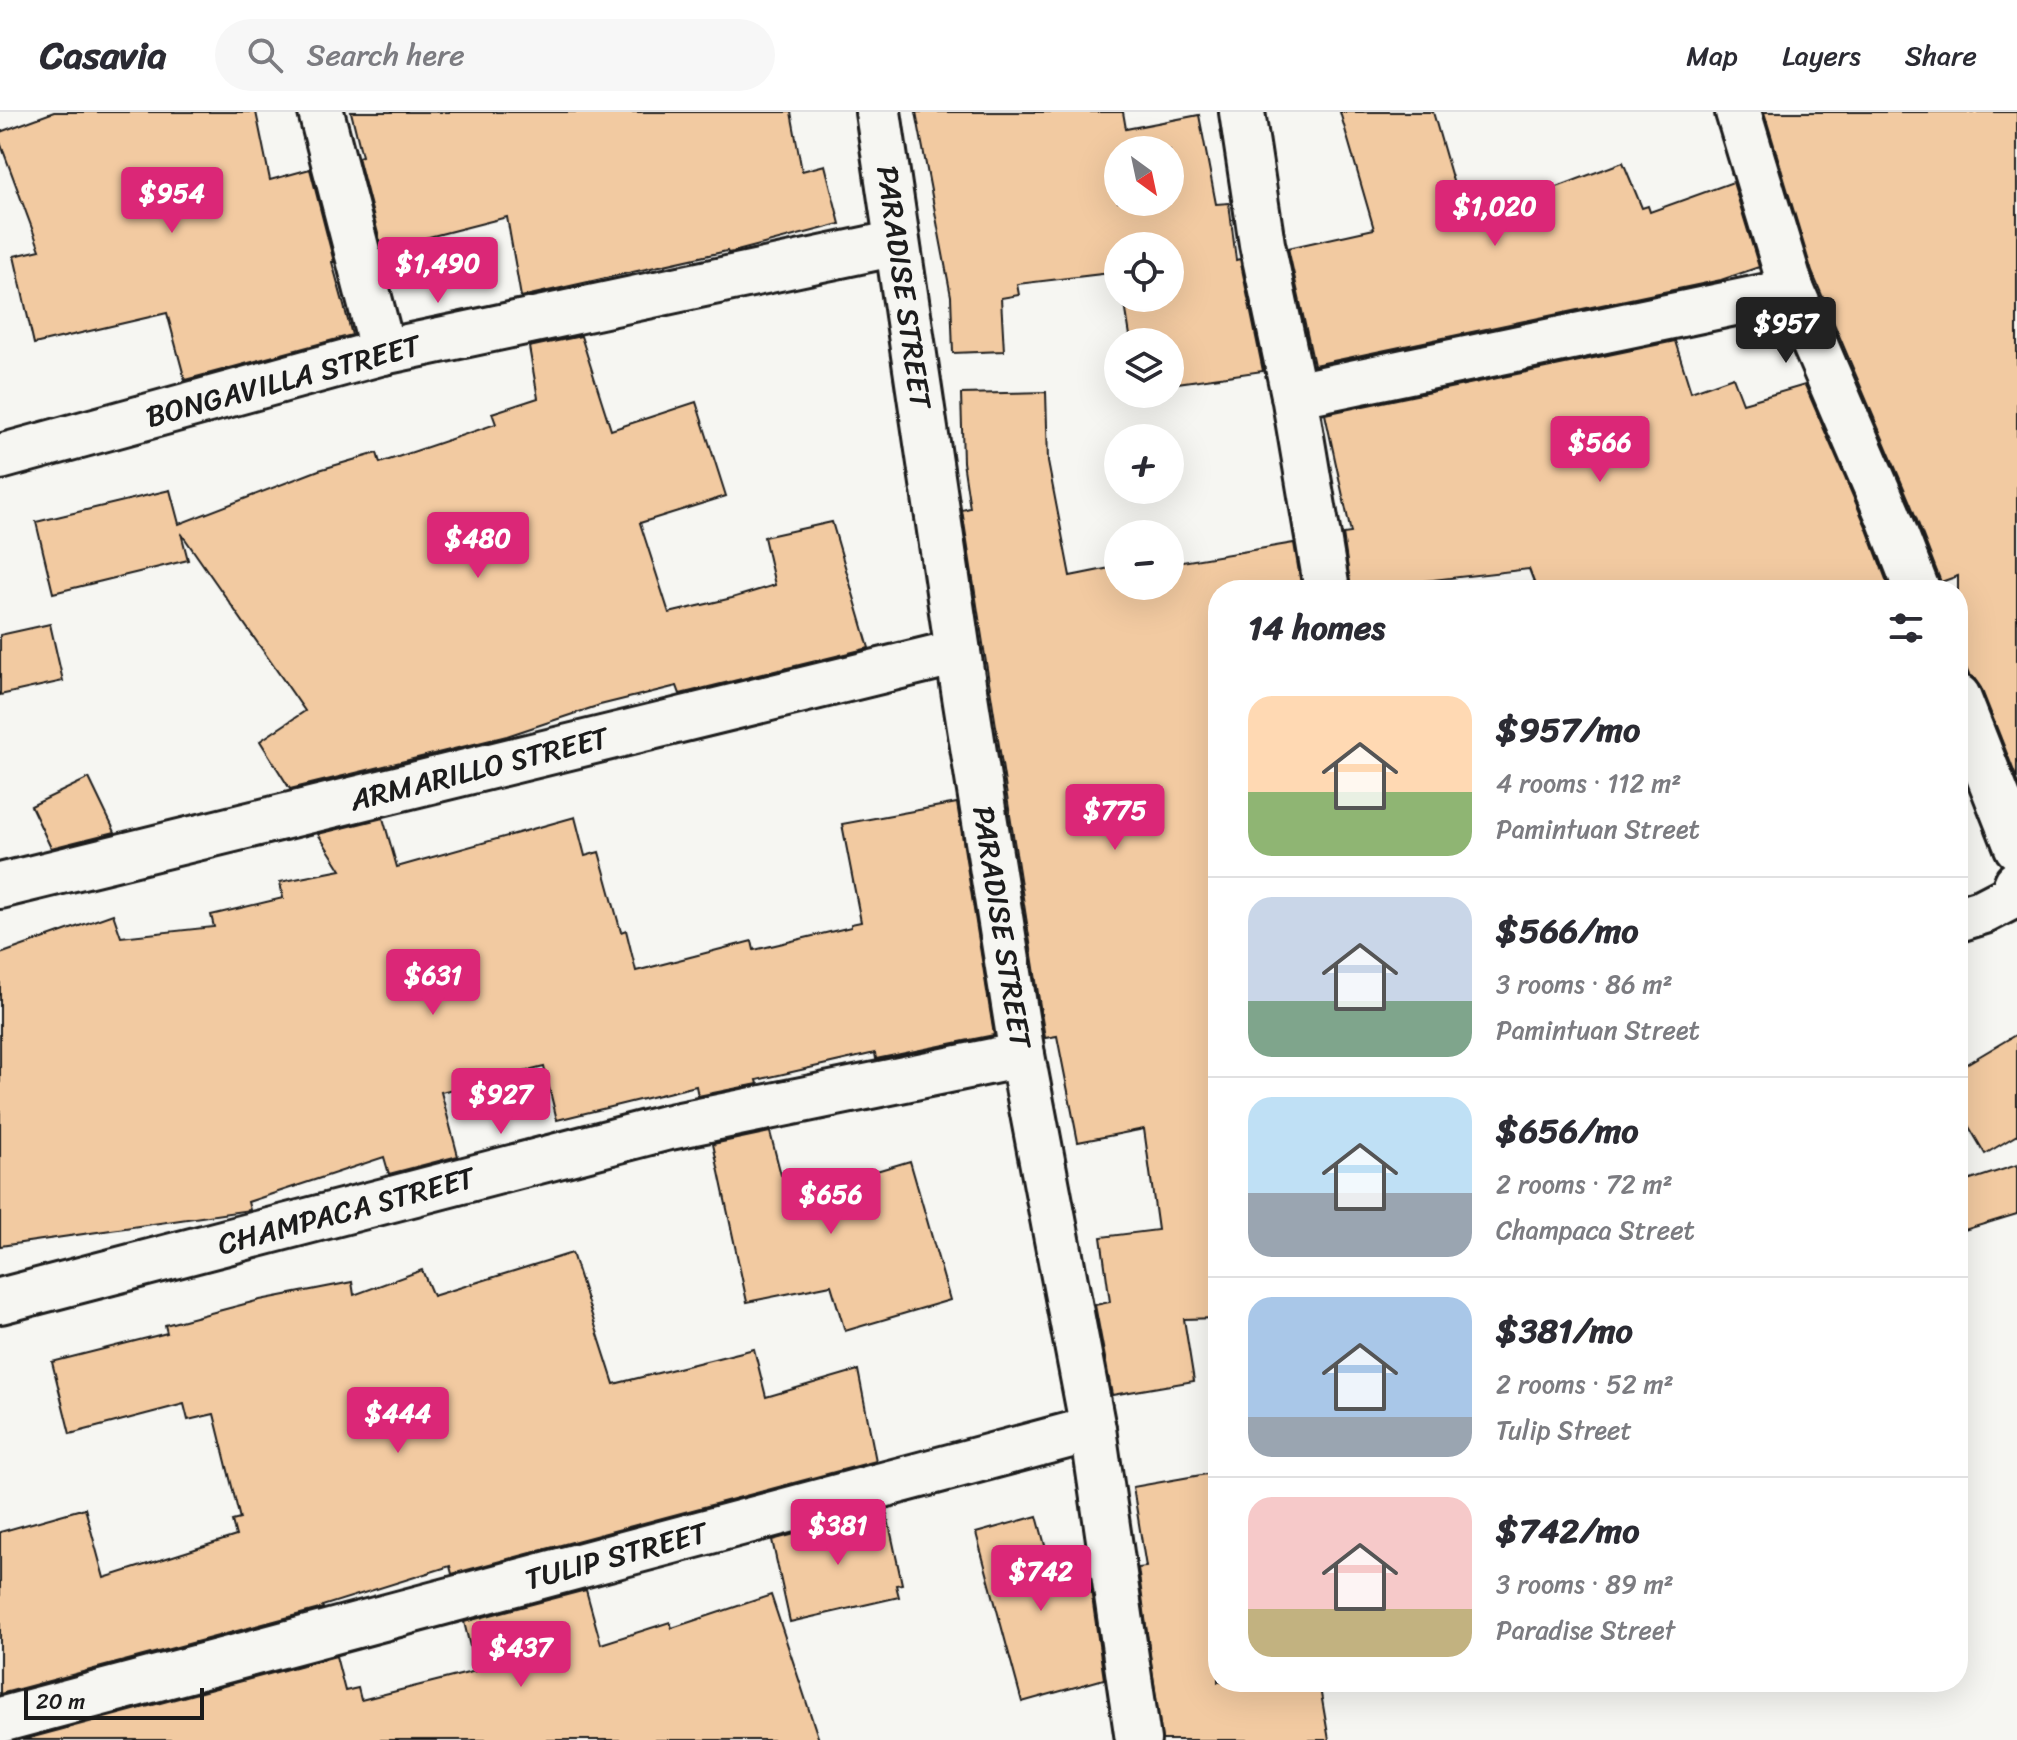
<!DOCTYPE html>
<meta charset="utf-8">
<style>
:root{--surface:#fff;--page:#f7f7f7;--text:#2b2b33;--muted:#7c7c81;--line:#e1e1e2;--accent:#db2777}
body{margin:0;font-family:Sriracha,sans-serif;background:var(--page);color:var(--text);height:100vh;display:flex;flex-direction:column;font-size:30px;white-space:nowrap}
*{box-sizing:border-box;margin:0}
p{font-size:26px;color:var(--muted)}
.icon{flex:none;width:44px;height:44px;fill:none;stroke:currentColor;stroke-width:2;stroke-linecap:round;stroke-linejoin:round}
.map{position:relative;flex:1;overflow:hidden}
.details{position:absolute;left:1208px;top:468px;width:760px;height:1112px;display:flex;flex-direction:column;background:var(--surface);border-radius:32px;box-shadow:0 8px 32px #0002}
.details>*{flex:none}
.needle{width:52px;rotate:147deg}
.tools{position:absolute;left:1104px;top:24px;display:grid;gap:16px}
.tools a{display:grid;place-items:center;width:80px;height:80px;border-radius:50%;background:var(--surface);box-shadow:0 8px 32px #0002;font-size:40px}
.scale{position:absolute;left:24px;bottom:20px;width:180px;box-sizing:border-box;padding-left:8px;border:4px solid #1c1c1c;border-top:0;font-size:22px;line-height:28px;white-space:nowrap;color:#1c1c1c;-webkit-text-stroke:6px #f6f6f2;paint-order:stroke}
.price{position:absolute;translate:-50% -68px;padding:0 18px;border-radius:8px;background:var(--accent);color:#fff;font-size:26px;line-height:52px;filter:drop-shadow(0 2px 4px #0008)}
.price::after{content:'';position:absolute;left:50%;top:48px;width:24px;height:18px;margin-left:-12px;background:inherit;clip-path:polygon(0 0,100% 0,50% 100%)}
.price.current{background:#222;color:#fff}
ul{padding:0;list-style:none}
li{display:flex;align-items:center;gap:24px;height:200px;padding:0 40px}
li+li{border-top:2px solid var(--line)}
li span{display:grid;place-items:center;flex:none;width:224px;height:160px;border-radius:24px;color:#555}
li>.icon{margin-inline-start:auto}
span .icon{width:96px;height:96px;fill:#fffc;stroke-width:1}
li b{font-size:34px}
h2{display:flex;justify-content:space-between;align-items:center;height:96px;padding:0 40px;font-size:34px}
header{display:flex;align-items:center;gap:48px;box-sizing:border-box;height:112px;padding:0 40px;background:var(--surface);border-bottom:2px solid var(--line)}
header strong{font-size:38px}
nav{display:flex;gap:44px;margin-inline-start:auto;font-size:28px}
.search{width:560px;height:72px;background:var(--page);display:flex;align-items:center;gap:20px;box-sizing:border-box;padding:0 28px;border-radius:44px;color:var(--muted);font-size:30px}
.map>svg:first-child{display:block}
.building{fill:#f2caa1;stroke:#1c1c1c;stroke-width:2;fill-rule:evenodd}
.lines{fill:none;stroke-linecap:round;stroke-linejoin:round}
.minor-casing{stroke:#1c1c1c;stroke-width:50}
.minor{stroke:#f6f6f2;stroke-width:44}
.labels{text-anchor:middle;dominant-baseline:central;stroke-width:6;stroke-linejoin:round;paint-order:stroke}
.street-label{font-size:30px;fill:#1c1c1c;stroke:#f6f6f2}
</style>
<header>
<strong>Casavia</strong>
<div class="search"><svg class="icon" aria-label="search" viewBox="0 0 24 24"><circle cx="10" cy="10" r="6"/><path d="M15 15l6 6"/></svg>Search here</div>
<nav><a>Map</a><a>Layers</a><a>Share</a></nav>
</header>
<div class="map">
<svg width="2017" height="1628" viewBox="0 0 2017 1628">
<rect width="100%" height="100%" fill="#f6f6f2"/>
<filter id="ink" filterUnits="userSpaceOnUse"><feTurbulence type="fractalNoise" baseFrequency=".0125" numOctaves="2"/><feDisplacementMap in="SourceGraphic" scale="16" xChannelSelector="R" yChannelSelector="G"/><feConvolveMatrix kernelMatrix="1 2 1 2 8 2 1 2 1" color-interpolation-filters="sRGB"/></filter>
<g filter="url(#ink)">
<g class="building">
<path d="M54 0H256L270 68 310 57 334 150H332L352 223 185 268 167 201 34 232 14 144 40 138 0 30V20Z"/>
<path d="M351 0H791L802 59 825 53 840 112 733 140 728 141 727 139 521 185 507 105 382 137 358 45 362 44Z"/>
<path d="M916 0H1123L1126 17 1199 3 1216 92 1229 91 1236 148 1240 147 1263 259 1170 272V230H1131L1124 186H1170V134H1118V160L1017 172 1019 183 1001 186 1004 239 953 241 951 184ZM1118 38H1170V90H1118Z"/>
<path d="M1340 0H1433L1461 97 1533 72 1536 83 1623 50 1642 96 1648 94 1650 100 1733 70 1759 155 1721 168 1314 253 1288 136 1374 117Z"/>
<path d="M1764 0H2017V667L1981 576 1974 566 1969 563 1958 537V464L1941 470 1911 393 1812 160Z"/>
<path d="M581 224 611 318 696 290 726 384 640 411 669 501 732 486 775 473 764 425 832 410 869 536 680 582 677 574 600 593 507 624 290 677 260 629 305 599 181 421 188 448 53 481 36 410 170 378 179 412 319 358 377 341 380 351 496 312 492 301 538 286 529 235Z"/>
<path d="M1675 229 1691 280 1733 265 1743 291 1805 273 1865 412 1890 478H1537L1529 457 1397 472 1399 478H1351L1343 422 1351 421 1325 302Z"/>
<path d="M1046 280 1048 350 1070 464 1115 455V461L1118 460V474H1170V452L1294 431 1302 478H1218V650L1209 652 1218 700V1206L1184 1207 1194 1269 1112 1283 1095 1193 1110 1190 1101 1125 1158 1118 1144 1017 1078 1030 1057 924 1045 926 962 398 970 396 963 350 961 282Z"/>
<path d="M50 512 63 569 0 583V523Z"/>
<path d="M89 666 115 720 51 736 31 694Z"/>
<path d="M957 691 994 923 876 947 875 941 757 968 758 972 698 984 696 974 557 1008 544 955 441 980 458 1044 389 1062 384 1045 248 1090 250 1098 0 1134V842L113 802 121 825 214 815 211 803 283 786 280 770 341 758 318 722 383 706 397 755 575 705 585 744 599 740 621 820 626 818 636 859 752 829 754 838 851 815V812L861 810 842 712Z"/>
<path d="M2017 922V1023L1985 1042 1958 996V957Z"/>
<path d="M770 1020 781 1063H784L789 1085 910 1049 950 1188 845 1219 831 1173 747 1190 713 1032Z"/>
<path d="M2017 1053V1102L1958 1120V1072Z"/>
<path d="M572 1141 614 1272 754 1237 766 1285 858 1258 876 1349 452 1462 450 1454 322 1494 323 1496 0 1582V1420L85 1396 104 1466 236 1424 232 1409 240 1407 214 1302 188 1308 184 1292 70 1322 52 1250 167 1221 165 1213 260 1188 352 1170 354 1183 422 1158 433 1184Z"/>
<path d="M1218 1360V1570H1319L1329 1628H1162L1138 1456 1146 1455 1133 1375Z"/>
<path d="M886 1398 902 1472 896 1473 899 1485 790 1510 772 1428Z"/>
<path d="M1037 1404 1055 1470 1089 1464 1104 1567 1022 1590 976 1421Z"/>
<path d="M586 1478 601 1532 670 1510 672 1516 771 1483 819 1628H22L336 1544 345 1579 358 1576 361 1588 476 1559 464 1510Z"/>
</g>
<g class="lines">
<g class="minor-casing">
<g id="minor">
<path d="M321 0 383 240"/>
<path d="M878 0 958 540 1022 943 1093 1317 1138 1628"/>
<path d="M1242 0 1262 132 1294 283 1327 478"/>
<path d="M1738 0 1792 179 1888 403 1917 478"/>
<path d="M1294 283 1792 179"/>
<path d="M0 345 383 240 897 131"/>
<path d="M1958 585 2017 735"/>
<path d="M0 774 958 540"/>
<path d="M1958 807 1984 799 2011 785 2017 771"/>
<path d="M0 1189 665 1016 1022 943"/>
<path d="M0 1608 1093 1317"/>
</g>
</g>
<use href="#minor" class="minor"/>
</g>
</g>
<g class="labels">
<g class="street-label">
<text transform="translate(904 175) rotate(82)">PARADISE STREET</text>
<text transform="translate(283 269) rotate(-15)">BONGAVILLA STREET</text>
<text transform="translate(479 657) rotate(-14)">ARMARILLO STREET</text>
<text transform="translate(1002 815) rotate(81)">PARADISE STREET</text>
<text transform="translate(346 1099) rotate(-15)">CHAMPACA STREET</text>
<text transform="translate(616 1444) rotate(-15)">TULIP STREET</text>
</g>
</g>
</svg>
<div class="tools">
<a><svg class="needle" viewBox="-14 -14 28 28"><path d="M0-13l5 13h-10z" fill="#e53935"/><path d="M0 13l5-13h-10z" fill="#7c7c81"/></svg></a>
<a><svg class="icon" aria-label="locate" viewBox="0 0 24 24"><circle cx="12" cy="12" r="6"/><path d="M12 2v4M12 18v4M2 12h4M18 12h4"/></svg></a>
<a><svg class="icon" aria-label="layers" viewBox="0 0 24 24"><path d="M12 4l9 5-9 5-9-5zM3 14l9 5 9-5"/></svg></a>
<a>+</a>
<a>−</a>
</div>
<div class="scale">20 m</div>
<b class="price" style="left:172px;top:123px">$954</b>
<b class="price" style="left:1495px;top:136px">$1,020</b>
<b class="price" style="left:438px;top:193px">$1,490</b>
<b class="price current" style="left:1786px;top:253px">$957</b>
<b class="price" style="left:1600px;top:372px">$566</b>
<b class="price" style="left:478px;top:468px">$480</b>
<b class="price" style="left:1115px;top:740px">$775</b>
<b class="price" style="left:433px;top:905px">$631</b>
<b class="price" style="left:501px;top:1024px">$927</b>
<b class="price" style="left:831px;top:1124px">$656</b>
<b class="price" style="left:398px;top:1343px">$444</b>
<b class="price" style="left:838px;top:1455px">$381</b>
<b class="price" style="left:1041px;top:1501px">$742</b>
<b class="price" style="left:521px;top:1577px">$437</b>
<section class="details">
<h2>14 homes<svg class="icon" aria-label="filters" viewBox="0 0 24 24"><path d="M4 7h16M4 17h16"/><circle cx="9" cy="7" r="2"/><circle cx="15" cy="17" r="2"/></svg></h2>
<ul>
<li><span style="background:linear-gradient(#ffd9b3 60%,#8fb573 0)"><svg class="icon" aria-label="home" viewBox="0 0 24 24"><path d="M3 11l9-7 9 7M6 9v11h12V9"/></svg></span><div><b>$957/mo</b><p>4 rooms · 112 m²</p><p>Pamintuan Street</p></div></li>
<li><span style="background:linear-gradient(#c9d6e8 65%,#7fa58c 0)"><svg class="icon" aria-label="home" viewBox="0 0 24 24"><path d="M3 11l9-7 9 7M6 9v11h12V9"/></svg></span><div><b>$566/mo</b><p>3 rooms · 86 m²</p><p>Pamintuan Street</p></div></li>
<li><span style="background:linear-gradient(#bfe0f5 60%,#9aa5b1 0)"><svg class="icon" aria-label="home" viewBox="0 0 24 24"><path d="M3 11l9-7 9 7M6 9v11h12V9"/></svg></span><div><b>$656/mo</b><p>2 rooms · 72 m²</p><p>Champaca Street</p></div></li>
<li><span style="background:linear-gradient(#a9c7e8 75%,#9aa5b1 0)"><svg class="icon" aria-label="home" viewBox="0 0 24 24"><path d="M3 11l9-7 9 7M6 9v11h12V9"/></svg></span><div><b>$381/mo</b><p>2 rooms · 52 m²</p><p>Tulip Street</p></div></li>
<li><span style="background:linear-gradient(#f6c9c9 70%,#c2b280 0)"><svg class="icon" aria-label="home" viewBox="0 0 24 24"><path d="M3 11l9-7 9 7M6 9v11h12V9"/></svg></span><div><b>$742/mo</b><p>3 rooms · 89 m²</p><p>Paradise Street</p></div></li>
</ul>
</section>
</div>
